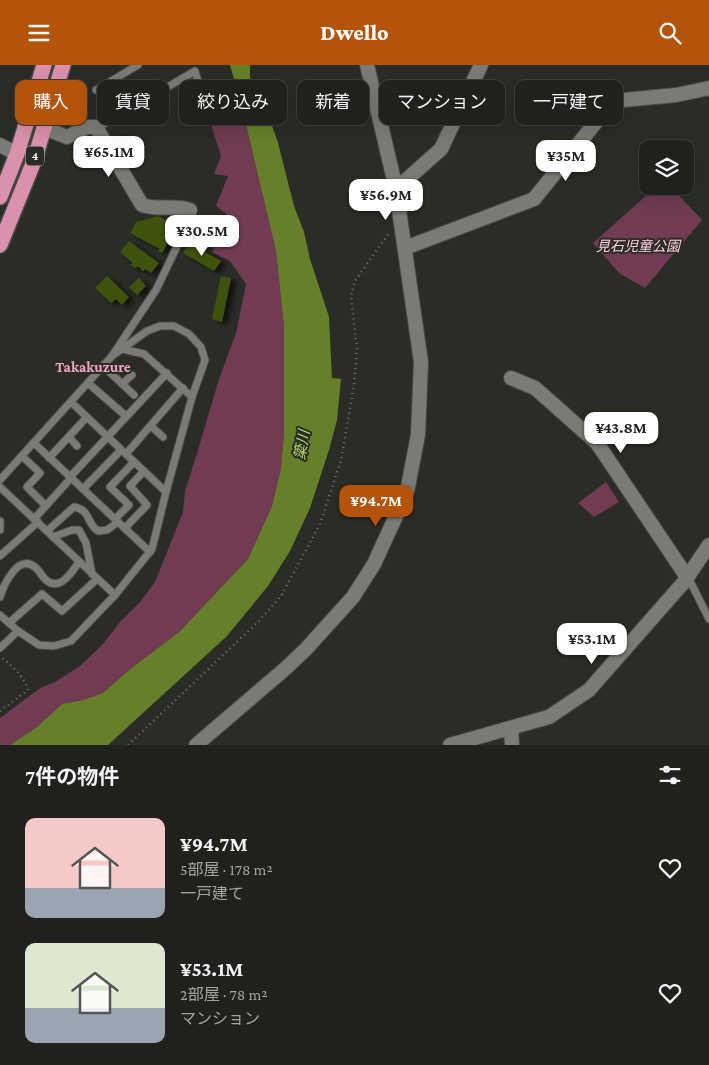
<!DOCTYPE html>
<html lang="ja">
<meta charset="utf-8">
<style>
:root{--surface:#20211c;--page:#2d2e29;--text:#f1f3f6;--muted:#a2a3a3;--line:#3d3e3b;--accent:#b45309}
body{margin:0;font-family:"Crimson Pro","Noto Sans JP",serif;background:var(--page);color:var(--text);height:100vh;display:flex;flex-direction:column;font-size:19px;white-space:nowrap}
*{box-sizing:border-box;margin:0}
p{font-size:16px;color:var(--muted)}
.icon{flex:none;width:28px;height:28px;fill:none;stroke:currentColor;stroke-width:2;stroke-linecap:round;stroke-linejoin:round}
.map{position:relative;height:680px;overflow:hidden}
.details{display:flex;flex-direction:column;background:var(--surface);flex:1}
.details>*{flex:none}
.top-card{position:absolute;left:15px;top:15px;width:680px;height:45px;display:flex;gap:10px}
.controls{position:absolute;left:639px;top:75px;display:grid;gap:10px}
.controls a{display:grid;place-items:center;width:55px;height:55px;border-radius:10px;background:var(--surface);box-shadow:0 5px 20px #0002,0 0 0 1px var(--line);font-size:25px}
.price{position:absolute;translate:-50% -42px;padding:0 11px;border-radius:10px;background:#fff;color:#222;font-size:16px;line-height:32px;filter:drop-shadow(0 1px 2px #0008)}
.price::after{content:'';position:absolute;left:50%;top:30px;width:15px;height:11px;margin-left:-8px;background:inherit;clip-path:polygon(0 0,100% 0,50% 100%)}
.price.active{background:var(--accent);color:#fff}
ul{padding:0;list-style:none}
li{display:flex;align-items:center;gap:15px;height:125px;padding:0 25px}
li span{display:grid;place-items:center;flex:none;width:140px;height:100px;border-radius:10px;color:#555}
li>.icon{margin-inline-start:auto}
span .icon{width:60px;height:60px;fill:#fffc;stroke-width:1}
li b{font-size:21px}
h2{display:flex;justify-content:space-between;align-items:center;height:60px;padding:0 25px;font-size:21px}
.tag{padding:0 18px;border-radius:10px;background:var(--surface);box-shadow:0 5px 20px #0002,0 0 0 1px var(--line);font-size:18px;line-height:45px}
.tag.active{background:var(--accent);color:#fff}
header{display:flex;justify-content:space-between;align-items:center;height:65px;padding:0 25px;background:var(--accent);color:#fff;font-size:22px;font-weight:800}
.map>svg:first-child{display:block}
.green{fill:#703b53}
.water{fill:#66802a}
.building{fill:#3f520e;filter:url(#shadow)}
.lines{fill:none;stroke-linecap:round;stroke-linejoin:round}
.lane-casing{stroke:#494b45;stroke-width:9}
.street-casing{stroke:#494b45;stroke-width:16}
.highway-casing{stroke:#494b45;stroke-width:18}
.path{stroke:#72746f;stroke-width:2.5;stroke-dasharray:1 4;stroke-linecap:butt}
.lane{stroke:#797c74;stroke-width:7}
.street{stroke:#797c74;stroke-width:14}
.highway{stroke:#db90af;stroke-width:15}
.labels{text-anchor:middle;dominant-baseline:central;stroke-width:4;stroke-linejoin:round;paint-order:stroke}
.shield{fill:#2a2c26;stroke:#b7b9b3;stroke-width:1}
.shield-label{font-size:12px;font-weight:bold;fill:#f3f5f0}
.park-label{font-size:14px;font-style:italic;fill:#fecee1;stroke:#2a2c26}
.neighbourhood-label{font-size:15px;font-weight:bold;fill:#f2a4c4;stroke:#2a2c26}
.water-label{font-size:15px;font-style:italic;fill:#b5da69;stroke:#2a2c26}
</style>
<header><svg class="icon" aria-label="menu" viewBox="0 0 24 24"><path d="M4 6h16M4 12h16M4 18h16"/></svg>Dwello<svg class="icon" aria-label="search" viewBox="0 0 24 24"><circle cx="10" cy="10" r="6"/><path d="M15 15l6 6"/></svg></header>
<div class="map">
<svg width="709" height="680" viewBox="0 0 709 680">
<defs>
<filter id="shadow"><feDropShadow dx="5.5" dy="3" stdDeviation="2.5" flood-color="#0009"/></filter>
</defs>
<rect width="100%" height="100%" fill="#2a2c26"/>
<g class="green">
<path d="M239 30 276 186 284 262V368L281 403 272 441 248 494 179 567 129 605 103 628 83 635 62 639 37 662 10 680H0V653L40 623 55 617 80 601 103 579 120 557 141 536 155 517 183 447 185 426 198 385 219 314 236 268 246 219 230 196 212 187 228 150 216 141 228 111 214 109 221 91 205 41Z"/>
<path d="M657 121H670L702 155 645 223 619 208 593 178Z"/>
<path d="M606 417 619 437 594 452 578 438Z"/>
</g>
<path class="water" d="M230 0H250V12L254 22 265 40 278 78 294 141 304 167 310 194 329 252 332 313 341 314 337 355 329 385 310 443 290 486 268 521 227 571 108 680H10L37 662 62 639 83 635 103 628 129 605 179 567 248 494 272 441 281 403 284 368V262L276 186 242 43Z"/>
<g class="building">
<path d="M158 151 165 155 169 152 179 158 162 188 158 186 160 184 130 168 136 157Z"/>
<path d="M129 176 159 198 151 208 145 204 143 206 138 201 135 203 131 200 133 198 120 187Z"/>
<path d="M189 178 221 196 214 206 183 188Z"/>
<path d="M107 211 129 232 122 240 116 234 111 238 95 223Z"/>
<path d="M221 211 231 213 222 257 212 254Z"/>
<path d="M139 213 146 221 137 230 129 222Z"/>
</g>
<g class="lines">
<g class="lane-casing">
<g id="lane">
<path d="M96 25 138 0"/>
<path d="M96 62 104 59 195 6 198 16"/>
<path d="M122 284 144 289 192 332"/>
<path d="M103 301 134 330"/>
<path d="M88 318 126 351"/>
<path d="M122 319 132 310"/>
<path d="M71 337 166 427"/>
<path d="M151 361 163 372"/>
<path d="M69 372 77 381"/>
<path d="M34 378 150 487"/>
<path d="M126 389 183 323"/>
<path d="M22 391 40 408 27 422 46 441"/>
<path d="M49 393 87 352"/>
<path d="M70 412 167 308"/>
<path d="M0 415 112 291 156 225 182 171"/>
<path d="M0 422 115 530"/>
<path d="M83 424 121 385"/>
<path d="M34 454 71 413"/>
<path d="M115 454 129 440 110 422 134 397"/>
<path d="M0 456V465"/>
<path d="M125 463 147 440 130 421 144 406"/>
<path d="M47 466 74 442C91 445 86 458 98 466L107 465 118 457"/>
<path d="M53 472 72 465H79L86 478 92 509"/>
<path d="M0 491 38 457"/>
<path d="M688 512 709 554"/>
<path d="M0 532C4 519 19 487 36 503 40 506 42 512 46 515 60 527 72 507 79 497"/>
<path d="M0 550 18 566 0 583"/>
<path d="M9 558 42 529 62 546 97 514"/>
<path d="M18 566 39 580 54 581 71 576 115 530 152 484 166 427 192 332 205 295 201 282 189 269 174 261H160L147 266 112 291"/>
</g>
</g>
<g class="street-casing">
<g id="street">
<path d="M44 63 67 72 88 62H96L142 140C158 146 175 139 190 145L182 171"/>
<path d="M0 80 17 89"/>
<path d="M396 124 441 84 481 0"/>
<path d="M405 183 534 134 613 36 676 30 709 23"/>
<path d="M511 313 535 323 597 378 687 512"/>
<path d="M511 663 512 680"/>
<path d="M196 680 286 603 306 584 353 532 374 499 407 427 418 370 421 297 396 124 367 0"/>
<path d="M450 680 549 652 589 625 684 517 709 480"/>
</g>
</g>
<g class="highway-casing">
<g id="highway">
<path d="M0 132 17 89 44 0"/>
<path d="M0 180 34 96 63 0"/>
</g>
</g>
<g class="path">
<path d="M0 646 28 625C24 611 12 601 1 592"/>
<path d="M128 680 259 556 281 531 320 459 341 395 354 320 357 284 351 231 355 216 389 168"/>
</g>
<use href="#lane" class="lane"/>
<use href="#street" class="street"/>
<use href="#highway" class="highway"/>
</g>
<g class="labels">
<rect class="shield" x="26" y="81.5" width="18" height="19" rx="4"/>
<g class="shield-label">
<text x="35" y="91">4</text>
</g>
<g class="park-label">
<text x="638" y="181">見石児童公園</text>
</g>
<g class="neighbourhood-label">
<text x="93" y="302">Takakuzure</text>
</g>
<g class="water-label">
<text transform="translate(302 380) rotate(-81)">簗川</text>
</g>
</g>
</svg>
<div class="controls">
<a><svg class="icon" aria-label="layers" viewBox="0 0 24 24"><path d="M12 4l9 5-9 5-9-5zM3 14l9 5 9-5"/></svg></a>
</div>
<b class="price" style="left:109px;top:113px">¥65.1M</b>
<b class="price" style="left:566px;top:117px">¥35M</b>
<b class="price" style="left:386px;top:156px">¥56.9M</b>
<b class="price" style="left:202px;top:192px">¥30.5M</b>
<b class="price" style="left:621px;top:389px">¥43.8M</b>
<b class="price active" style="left:376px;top:462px">¥94.7M</b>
<b class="price" style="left:592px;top:600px">¥53.1M</b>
<div class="top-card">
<a class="tag active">購入</a>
<a class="tag">賃貸</a>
<a class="tag">絞り込み</a>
<a class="tag">新着</a>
<a class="tag">マンション</a>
<a class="tag">一戸建て</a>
</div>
</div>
<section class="details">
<h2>7件の物件<svg class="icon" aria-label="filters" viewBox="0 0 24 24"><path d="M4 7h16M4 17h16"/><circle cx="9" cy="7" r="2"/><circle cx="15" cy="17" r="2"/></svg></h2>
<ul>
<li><span style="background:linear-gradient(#f6c9c9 70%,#9aa5b1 0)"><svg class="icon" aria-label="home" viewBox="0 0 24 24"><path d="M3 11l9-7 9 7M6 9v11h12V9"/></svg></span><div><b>¥94.7M</b><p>5部屋 · 178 m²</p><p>一戸建て</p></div><svg class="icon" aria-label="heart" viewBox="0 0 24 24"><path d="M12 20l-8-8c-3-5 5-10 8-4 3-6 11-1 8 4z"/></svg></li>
<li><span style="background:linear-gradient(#dfe7d0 65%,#9aa5b1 0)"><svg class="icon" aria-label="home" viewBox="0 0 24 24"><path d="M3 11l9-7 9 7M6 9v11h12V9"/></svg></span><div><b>¥53.1M</b><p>2部屋 · 78 m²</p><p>マンション</p></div><svg class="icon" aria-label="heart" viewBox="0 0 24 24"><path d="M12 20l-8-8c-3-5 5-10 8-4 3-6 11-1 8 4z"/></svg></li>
</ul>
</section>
